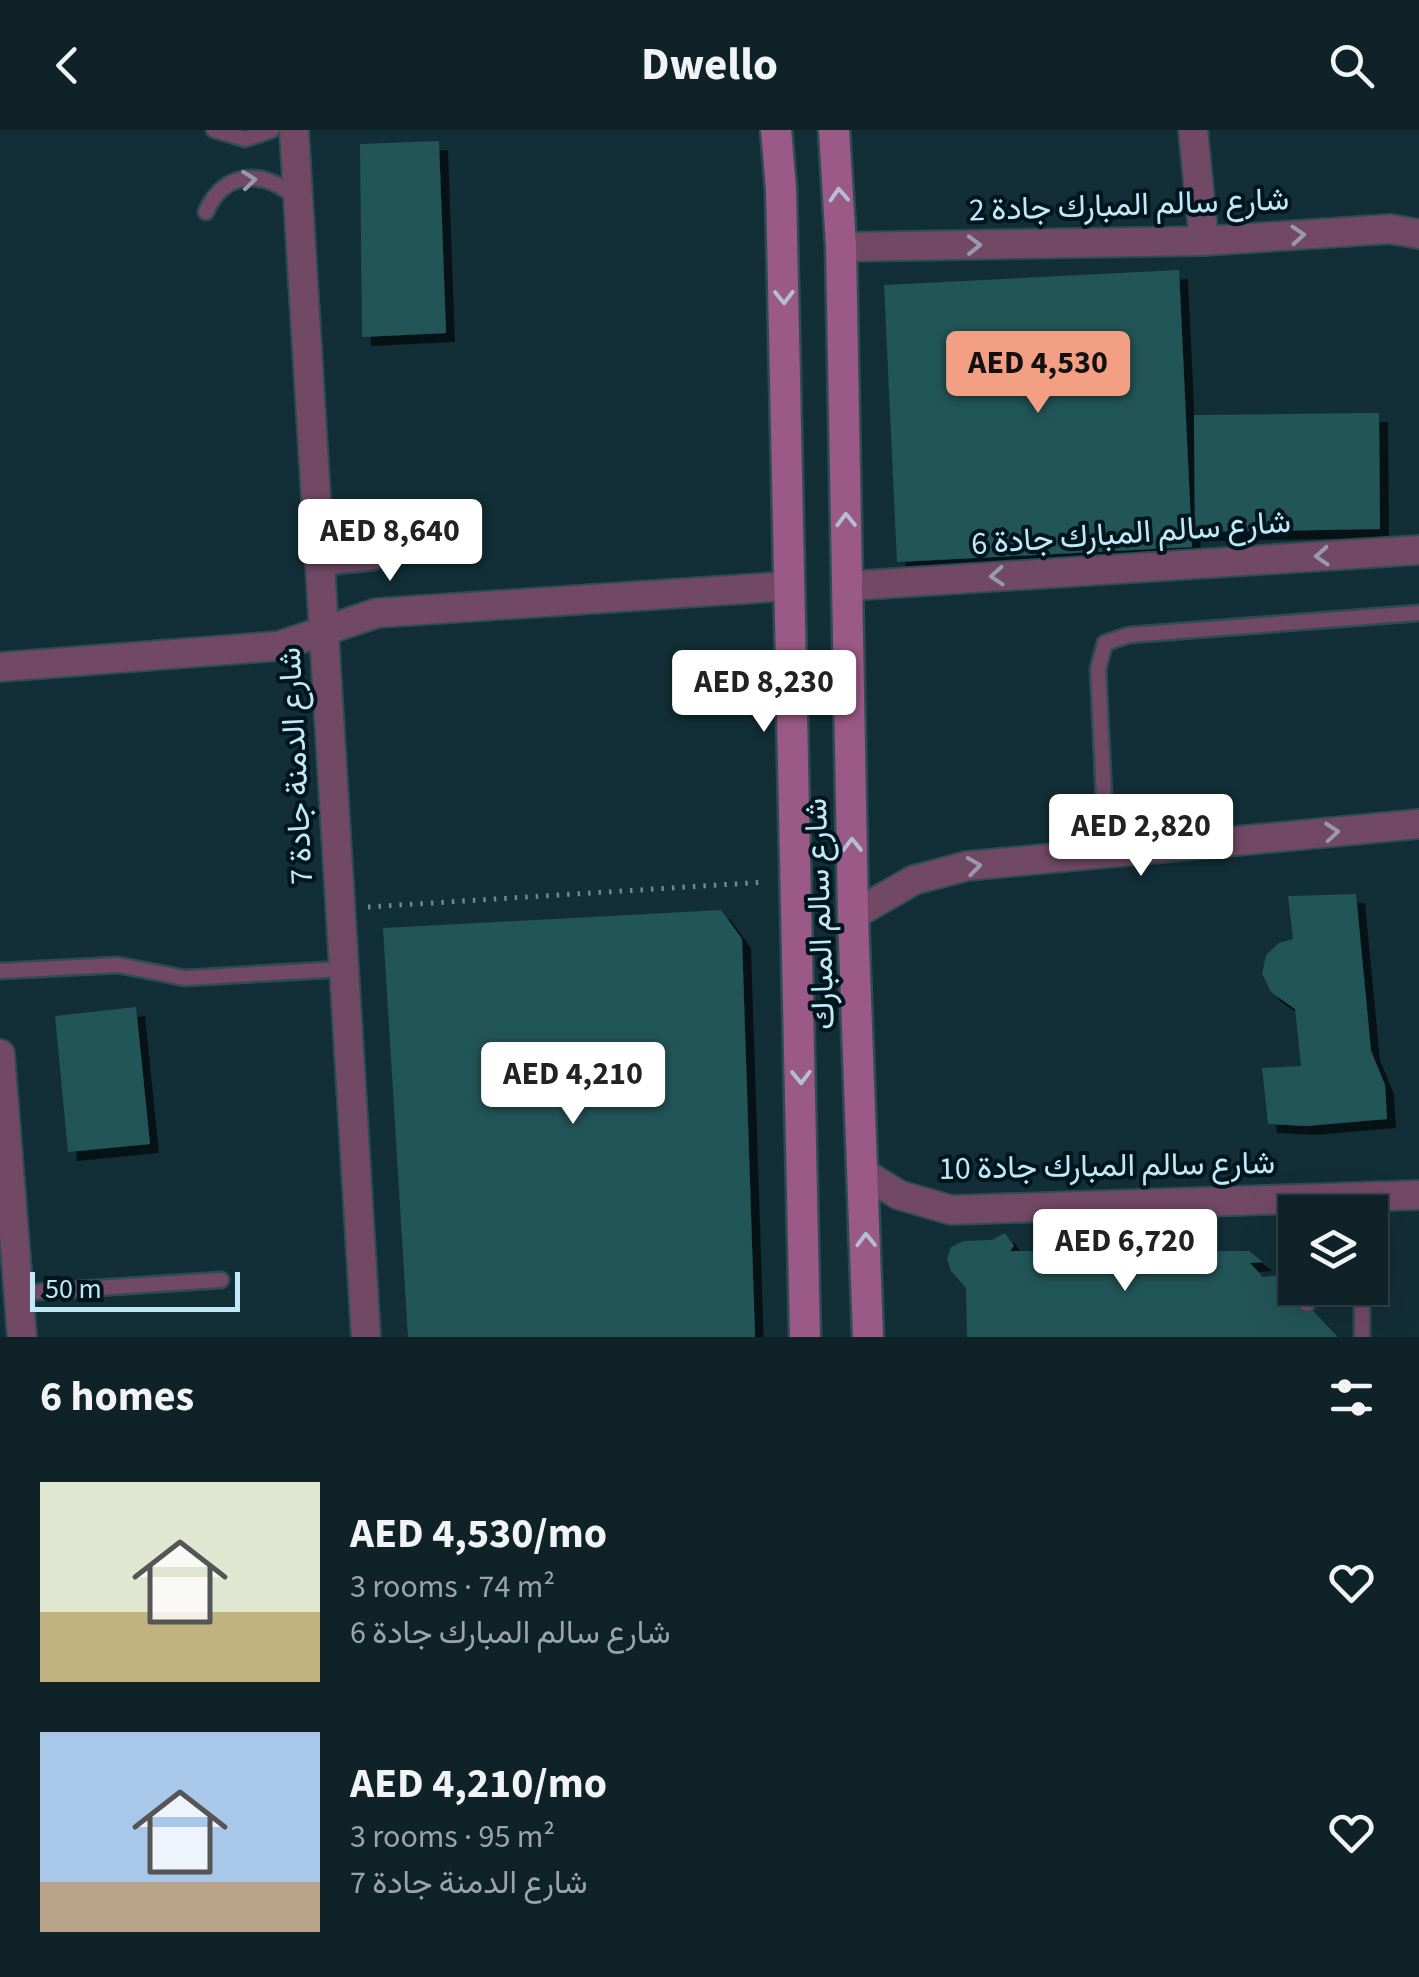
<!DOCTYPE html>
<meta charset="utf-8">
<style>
:root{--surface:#0e2228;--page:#1c2f34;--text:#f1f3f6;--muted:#9ba4a8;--line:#2e3f45;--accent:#f39f83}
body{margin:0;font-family:"Source Sans 3",Vazirmatn,sans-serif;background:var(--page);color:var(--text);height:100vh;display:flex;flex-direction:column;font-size:38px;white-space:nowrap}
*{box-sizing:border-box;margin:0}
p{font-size:32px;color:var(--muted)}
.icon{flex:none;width:55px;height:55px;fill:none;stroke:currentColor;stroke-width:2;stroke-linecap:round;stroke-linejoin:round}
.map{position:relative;height:1207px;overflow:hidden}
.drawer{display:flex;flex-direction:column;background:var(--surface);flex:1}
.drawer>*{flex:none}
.fabs{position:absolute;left:1278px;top:1065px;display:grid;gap:20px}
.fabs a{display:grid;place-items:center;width:110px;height:110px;border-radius:0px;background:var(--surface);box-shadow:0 10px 40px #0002,0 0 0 2px var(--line);font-size:50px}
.scale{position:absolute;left:30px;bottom:25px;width:210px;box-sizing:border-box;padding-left:10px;border:5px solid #c0e8f6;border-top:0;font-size:28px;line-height:35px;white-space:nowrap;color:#c0e8f6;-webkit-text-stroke:8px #00151d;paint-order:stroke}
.price{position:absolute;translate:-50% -85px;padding:0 22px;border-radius:10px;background:#fff;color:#222;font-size:32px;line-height:65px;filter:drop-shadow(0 2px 5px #0008)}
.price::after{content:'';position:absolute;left:50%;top:60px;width:30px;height:22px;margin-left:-15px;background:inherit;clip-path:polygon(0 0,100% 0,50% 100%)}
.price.current{background:var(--accent);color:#111}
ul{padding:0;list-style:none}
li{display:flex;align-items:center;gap:30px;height:250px;padding:0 40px}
li span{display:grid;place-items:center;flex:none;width:280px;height:200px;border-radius:0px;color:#555}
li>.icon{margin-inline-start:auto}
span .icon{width:120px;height:120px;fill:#fffc;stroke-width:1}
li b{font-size:42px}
h2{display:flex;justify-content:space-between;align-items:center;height:120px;padding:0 40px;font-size:42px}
header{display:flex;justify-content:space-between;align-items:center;height:130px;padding:0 40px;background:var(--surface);font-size:45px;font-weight:700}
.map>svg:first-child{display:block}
.building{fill:#215558;filter:url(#shadow)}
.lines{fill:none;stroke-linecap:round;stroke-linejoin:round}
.lane-casing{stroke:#2e4c55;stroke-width:19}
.street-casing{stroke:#2e4c55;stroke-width:32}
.secondary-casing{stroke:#2e4c55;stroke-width:35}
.path{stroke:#688a95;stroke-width:5;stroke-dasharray:2.5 8;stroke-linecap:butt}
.lane{stroke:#724965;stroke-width:14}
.street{stroke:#724965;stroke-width:28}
.secondary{stroke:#9b5a86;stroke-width:30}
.oneway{stroke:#9998ae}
.oneway2{stroke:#b5bdd4}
.labels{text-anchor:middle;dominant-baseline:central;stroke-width:8;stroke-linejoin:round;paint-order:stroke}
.street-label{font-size:32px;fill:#c0e8f6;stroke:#00151d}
</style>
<header><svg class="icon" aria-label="back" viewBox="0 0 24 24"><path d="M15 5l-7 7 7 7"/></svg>Dwello<svg class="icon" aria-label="search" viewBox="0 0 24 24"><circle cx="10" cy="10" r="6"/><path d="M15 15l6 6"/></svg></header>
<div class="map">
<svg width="1419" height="1207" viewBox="0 0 1419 1207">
<defs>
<filter id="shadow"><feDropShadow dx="9" dy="9" stdDeviation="0" flood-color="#0009"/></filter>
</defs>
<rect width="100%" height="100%" fill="#122e36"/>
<g class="building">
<path d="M439 11 446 203 362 207 360 14Z"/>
<path d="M1179 140 1192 417 897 432 884 155Z"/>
<path d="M1379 283 1380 399 1195 402 1194 285Z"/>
<path d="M1356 764 1371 921 1385 955 1387 989 1306 996 1268 994 1262 938 1301 936 1295 879 1271 862 1262 844 1266 825 1279 813 1293 809 1288 766Z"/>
<path d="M721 780 742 809 755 1207H408L383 798Z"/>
<path d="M136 877 150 1014 68 1022 55 886Z"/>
<path d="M1005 1103 1014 1116 1010 1121H1249L1263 1132 1250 1133 1263 1147 1279 1145 1338 1207H967L966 1158 951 1141 947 1129 951 1117 964 1111 992 1110Z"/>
</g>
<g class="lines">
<g class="lane-casing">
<g id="lane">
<path d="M214 0 245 9 272 0"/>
<path d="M206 82C224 39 268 39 297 70"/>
<path d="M319 438 374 432"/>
<path d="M1104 667 1098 539 1105 513 1129 505 1419 483"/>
<path d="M0 841 118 835 185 848 344 839"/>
<path d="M1307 1158V1174"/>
<path d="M18 1163 221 1150"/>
<path d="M1362 1207V1158"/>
</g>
</g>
<g class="street-casing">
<g id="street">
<path d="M294 0 366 1207"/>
<path d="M1193 0 1204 111"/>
<path d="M841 117 1204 111 1390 99 1419 104"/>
<path d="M848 456 1419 420"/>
<path d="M0 537 279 516 377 483 790 456"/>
<path d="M853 785 914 750 967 736 1419 694"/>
<path d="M0 924 22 1207"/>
<path d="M865 1044 899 1065 951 1080 1419 1065"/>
</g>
</g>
<g class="secondary-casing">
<g id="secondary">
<path d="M776 0 781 59 805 1207"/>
<path d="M834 0 841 117 853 785 868 1207"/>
</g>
</g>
<path class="path" d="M368 777 766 752"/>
<use href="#lane" class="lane"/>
<use href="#street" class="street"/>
<use href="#secondary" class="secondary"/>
</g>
<defs><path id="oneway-chevron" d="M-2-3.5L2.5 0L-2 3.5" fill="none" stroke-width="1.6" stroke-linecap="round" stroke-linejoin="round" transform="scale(2.5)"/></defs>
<g class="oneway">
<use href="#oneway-chevron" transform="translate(249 50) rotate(-6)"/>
<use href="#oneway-chevron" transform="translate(1298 105) rotate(-4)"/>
<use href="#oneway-chevron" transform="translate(974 115) rotate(-1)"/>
<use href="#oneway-chevron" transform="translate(1322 426) rotate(176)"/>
<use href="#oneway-chevron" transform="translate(997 446) rotate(176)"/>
<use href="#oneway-chevron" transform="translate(1332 702) rotate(-5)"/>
<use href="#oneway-chevron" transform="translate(974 736) rotate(-8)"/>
</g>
<g class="oneway2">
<use href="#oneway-chevron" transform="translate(839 65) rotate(-93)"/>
<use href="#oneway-chevron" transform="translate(784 167) rotate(89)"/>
<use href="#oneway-chevron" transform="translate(846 390) rotate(-91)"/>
<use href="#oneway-chevron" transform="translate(852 715) rotate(-91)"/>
<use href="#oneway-chevron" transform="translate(801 947) rotate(89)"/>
<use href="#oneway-chevron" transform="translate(866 1110) rotate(-91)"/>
</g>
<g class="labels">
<g class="street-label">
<text transform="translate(1129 75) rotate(-2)">شارع سالم المبارك جادة 2</text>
<text transform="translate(1131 403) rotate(-4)">شارع سالم المبارك جادة 6</text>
<text transform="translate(296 636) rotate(-93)">شارع الدمنة جادة 7</text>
<text transform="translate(820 784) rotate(-92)">شارع سالم المبارك</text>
<text transform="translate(1107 1036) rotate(-1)">شارع سالم المبارك جادة 10</text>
</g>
</g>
</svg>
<div class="fabs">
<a><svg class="icon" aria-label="layers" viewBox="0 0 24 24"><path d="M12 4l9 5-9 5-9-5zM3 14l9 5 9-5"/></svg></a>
</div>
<div class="scale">50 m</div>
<b class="price current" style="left:1038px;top:286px">AED 4,530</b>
<b class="price" style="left:390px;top:454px">AED 8,640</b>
<b class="price" style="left:764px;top:605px">AED 8,230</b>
<b class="price" style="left:1141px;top:749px">AED 2,820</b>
<b class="price" style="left:573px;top:997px">AED 4,210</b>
<b class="price" style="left:1125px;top:1164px">AED 6,720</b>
</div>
<section class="drawer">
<h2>6 homes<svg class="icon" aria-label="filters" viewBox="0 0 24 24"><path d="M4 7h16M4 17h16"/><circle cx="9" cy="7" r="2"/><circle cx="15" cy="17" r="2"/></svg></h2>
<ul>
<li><span style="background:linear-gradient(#dfe7d0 65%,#c2b280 0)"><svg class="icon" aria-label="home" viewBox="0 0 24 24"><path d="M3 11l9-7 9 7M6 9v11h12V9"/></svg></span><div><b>AED 4,530/mo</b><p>3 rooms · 74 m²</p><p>شارع سالم المبارك جادة 6</p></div><svg class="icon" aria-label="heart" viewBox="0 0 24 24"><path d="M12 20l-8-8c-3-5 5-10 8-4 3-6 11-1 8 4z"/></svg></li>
<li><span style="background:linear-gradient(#a9c7e8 75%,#b9a48a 0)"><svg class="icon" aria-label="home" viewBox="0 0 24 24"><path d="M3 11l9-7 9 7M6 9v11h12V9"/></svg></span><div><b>AED 4,210/mo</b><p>3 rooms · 95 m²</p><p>شارع الدمنة جادة 7</p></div><svg class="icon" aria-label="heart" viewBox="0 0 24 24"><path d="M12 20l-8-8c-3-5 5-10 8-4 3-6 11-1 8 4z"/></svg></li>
</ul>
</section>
